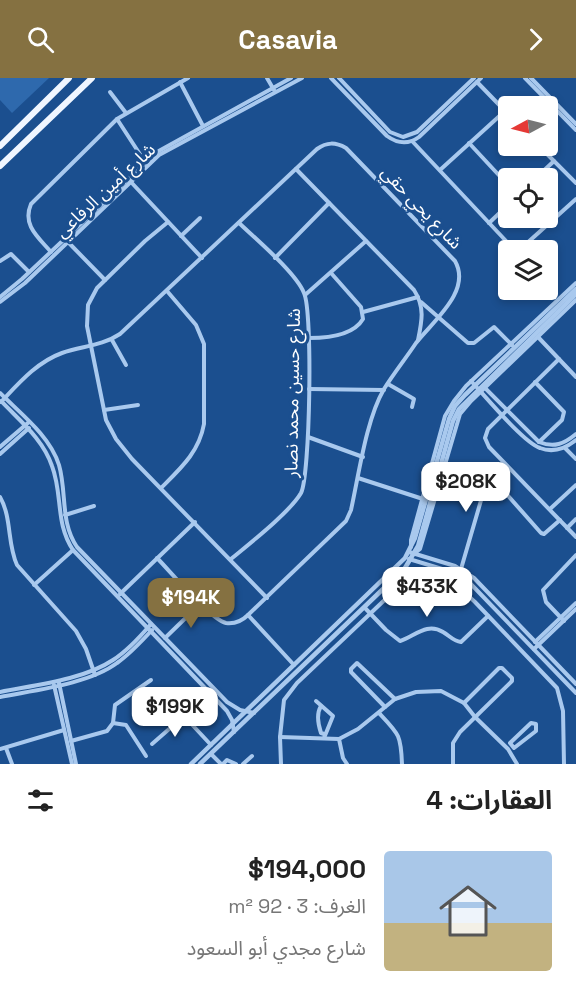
<!DOCTYPE html>
<html lang="ar">
<meta charset="utf-8">
<style>
:root{--surface:#fff;--page:#f6f6f6;--text:#222;--muted:#767676;--line:#e0e0e0;--accent:#857141}
body{margin:0;font-family:"Space Grotesk","Noto Sans Arabic",sans-serif;background:var(--page);color:var(--text);direction:rtl;height:100vh;display:flex;flex-direction:column;font-size:22px;white-space:nowrap}
*{box-sizing:border-box;margin:0}
p{font-size:20px;color:var(--muted)}
.icon{flex:none;width:33px;height:33px;fill:none;stroke:currentColor;stroke-width:2;stroke-linecap:round;stroke-linejoin:round}
.map{position:relative;height:686px;overflow:hidden;direction:ltr}
.sheet{display:flex;flex-direction:column;background:var(--surface);flex:1}
.sheet>*{flex:none}
.needle{width:39px;rotate:263deg}
.fabs{position:absolute;left:498px;top:18px;display:grid;gap:12px}
.fabs a{display:grid;place-items:center;width:60px;height:60px;border-radius:6px;background:var(--surface);box-shadow:0 3px 9px #0003;font-size:30px}
.price{position:absolute;translate:-50% -51px;padding:0 14px;border-radius:12px;background:#fff;color:#222;font-size:20px;line-height:39px;filter:drop-shadow(0 2px 3px #0008)}
.price::after{content:'';position:absolute;left:50%;top:36px;width:18px;height:14px;margin-left:-9px;background:inherit;clip-path:polygon(0 0,100% 0,50% 100%)}
.price.on{background:var(--accent);color:#fff}
ul{padding:0;list-style:none}
li{display:flex;align-items:center;gap:18px;height:150px;padding:0 24px}
li+li{border-top:2px solid var(--line)}
li span{display:grid;place-items:center;flex:none;width:168px;height:120px;border-radius:6px;color:#555}
li>.icon{margin-inline-start:auto}
span .icon{width:72px;height:72px;fill:#fffc;stroke-width:1}
li b{font-size:26px}
h2{display:flex;justify-content:space-between;align-items:center;height:72px;padding:0 24px;font-size:26px}
header{display:flex;justify-content:space-between;align-items:center;height:78px;padding:0 24px;background:var(--accent);color:#fff;font-size:27px;font-weight:600}
.map>svg:first-child{display:block}
.green{fill:#2e69ad}
.lines{fill:none;stroke-linecap:round;stroke-linejoin:round}
.minor{stroke:#a9c9ee;stroke-width:4}
.tertiary{stroke:#a9c9ee;stroke-width:4.5}
.primary{stroke:#f0f6ff;stroke-width:6}
.labels{text-anchor:middle;dominant-baseline:central;stroke-width:6;stroke-linejoin:round;paint-order:stroke}
.street-label{font-size:18px;fill:#fff;stroke:#1b4f8f}
</style>
<header><svg class="icon" aria-label="forward" viewBox="0 0 24 24"><path d="M9 5l7 7-7 7"/></svg>Casavia<svg class="icon" aria-label="search" viewBox="0 0 24 24"><circle cx="10" cy="10" r="6"/><path d="M15 15l6 6"/></svg></header>
<div class="map">
<svg width="576" height="686" viewBox="0 0 576 686">
<rect width="100%" height="100%" fill="#1b4f8f"/>
<path class="green" d="M0 0H49L12 35 0 22Z"/>
<g class="lines">
<g class="minor">
<path d="M267 0 274 12"/>
<path d="M331 0 387 58C398 66 408 67 419 59L481 0"/>
<path d="M339 0 390 54 403 59 417 54 474 0"/>
<path d="M525 0 576 52"/>
<path d="M531 0 576 46"/>
<path d="M180 4 203 48"/>
<path d="M477 4 508 36"/>
<path d="M110 14 126 35"/>
<path d="M117 41 145 84"/>
<path d="M412 63 507 164 513 168 526 166 576 121"/>
<path d="M469 65 508 107"/>
<path d="M539 68 576 105"/>
<path d="M296 91 414 212C425 229 422 243 418 262"/>
<path d="M440 92 505 33"/>
<path d="M536 100 554 83"/>
<path d="M130 103 202 180"/>
<path d="M168 144 145 163 97 210 88 227 87 248 106 342 116 361 132 381 267 520"/>
<path d="M489 145 508 127"/>
<path d="M181 158 200 140"/>
<path d="M68 164 105 202"/>
<path d="M51 174C38 159 22 147 31 126L117 41 188 0"/>
<path d="M275 180 329 125"/>
<path d="M0 183 11 176 29 194"/>
<path d="M305 217 366 163"/>
<path d="M0 219 22 201 157 74 291 0"/>
<path d="M0 224 25 205 159 77 302 0"/>
<path d="M421 224 468 265H474L494 249 512 267"/>
<path d="M363 234 418 219"/>
<path d="M538 259 576 299"/>
<path d="M309 260C326 260 353 258 363 241L361 229 331 195"/>
<path d="M112 262 126 287"/>
<path d="M559 281 488 351 485 360 489 369 576 459"/>
<path d="M471 303C486 319 523 364 540 370 553 375 566 370 576 362"/>
<path d="M535 304 564 334 562 342 539 364"/>
<path d="M388 306 414 321 412 329"/>
<path d="M484 309 539 364C554 370 564 366 576 356"/>
<path d="M309 311 384 312"/>
<path d="M0 315C21 336 50 358 59 387 67 415 60 444 77 469L227 624 240 632 254 635"/>
<path d="M1 323C20 343 43 361 52 388 63 417 55 445 73 472L227 633 232 642 234 654"/>
<path d="M1 324C19 305 37 284 62 275 82 268 102 268 120 256L317 71C327 64 335 64 346 70L455 183C472 213 433 243 416 265 406 280 394 295 384 311 366 342 359 396 351 432L346 443 248 537C242 543 235 546 226 545 210 541 170 493 157 480"/>
<path d="M104 332 138 327"/>
<path d="M308 359 363 379"/>
<path d="M0 369 29 344"/>
<path d="M565 370 576 381"/>
<path d="M0 376 29 350"/>
<path d="M443 394C458 398 482 399 482 419L461 491"/>
<path d="M358 400 423 421"/>
<path d="M495 403 541 455 544 456 560 442"/>
<path d="M161 410C181 390 199 374 204 346V266L196 247 167 213"/>
<path d="M0 419C12 440 7 465 17 487L76 553 86 571 95 597"/>
<path d="M550 431 576 407"/>
<path d="M65 437 94 428"/>
<path d="M567 450 576 441"/>
<path d="M411 469V462L445 338 454 323 466 308 576 205"/>
<path d="M409 474 455 488 474 500 576 606"/>
<path d="M415 475 420 471 460 336 471 323 576 222"/>
<path d="M231 481C249 466 290 434 301 415 310 398 313 234 304 215 296 195 256 161 239 145"/>
<path d="M409 481 452 494 466 501 576 615"/>
<path d="M34 507 73 472"/>
<path d="M120 516 195 444"/>
<path d="M365 530 386 552 400 563C415 558 427 544 443 554 450 558 453 563 461 564L488 538"/>
<path d="M248 537 294 587"/>
<path d="M564 543 546 524 543 512 576 477"/>
<path d="M165 560 201 525"/>
<path d="M535 564 576 525"/>
<path d="M534 571 576 531"/>
<path d="M59 605 76 686"/>
<path d="M54 607 72 686"/>
<path d="M0 614C35 607 83 602 113 582 127 573 140 559 151 546"/>
<path d="M0 619C35 612 89 606 117 585 130 576 141 564 152 552"/>
<path d="M316 623 333 638 324 660"/>
<path d="M321 628C316 636 318 646 321 655L324 656"/>
<path d="M385 629 351 594V591L357 585 395 621"/>
<path d="M379 635C399 656 401 657 402 686"/>
<path d="M113 645 126 647 146 678"/>
<path d="M531 645 536 646V653L514 670 510 665Z"/>
<path d="M280 659 339 661 358 651 395 621 416 614 441 613 464 625 475 639 508 671 517 686"/>
<path d="M339 661 343 680 347 686"/>
<path d="M71 663 107 653 113 645 115 627 151 602"/>
<path d="M152 666 184 638 211 667"/>
<path d="M6 670 12 686"/>
<path d="M0 671 64 652"/>
<path d="M211 676 221 686"/>
<path d="M223 686 227 682 236 686"/>
<path d="M243 686 252 678"/>
<path d="M281 686 280 659 284 622 297 605 393 514C412 502 443 502 463 513L475 524 557 610 563 633 564 686"/>
<path d="M453 686V665L460 654 512 603V600L502 590H499L464 625"/>
</g>
<g class="tertiary">
<path d="M191 686 405 480 415 460 449 341 455 328 465 317 576 211"/>
<path d="M200 686 405 490 418 468 453 343 459 331 576 216"/>
</g>
<g class="primary">
<path d="M0 68 69 0"/>
<path d="M0 88 92 0"/>
</g>
</g>
<g class="labels">
<g class="street-label">
<text transform="translate(105 112) rotate(-43)">شارع أمين الرفاعي</text>
<text transform="translate(422 129) rotate(46)">شارع يحي حقي</text>
<text transform="translate(292 315) rotate(-89)">شارع حسين محمد نصار</text>
</g>
</g>
</svg>
<div class="fabs">
<a><svg class="needle" viewBox="-14 -14 28 28"><path d="M0-13l5 13h-10z" fill="#e53935"/><path d="M0 13l5-13h-10z" fill="#767676"/></svg></a>
<a><svg class="icon" aria-label="locate" viewBox="0 0 24 24"><circle cx="12" cy="12" r="6"/><path d="M12 2v4M12 18v4M2 12h4M18 12h4"/></svg></a>
<a><svg class="icon" aria-label="layers" viewBox="0 0 24 24"><path d="M12 4l9 5-9 5-9-5zM3 14l9 5 9-5"/></svg></a>
</div>
<b class="price" style="left:466px;top:435px">$208K</b>
<b class="price" style="left:427px;top:540px">$433K</b>
<b class="price on" style="left:191px;top:551px">$194K</b>
<b class="price" style="left:175px;top:660px">$199K</b>
</div>
<section class="sheet">
<h2>العقارات: 4<svg class="icon" aria-label="filters" viewBox="0 0 24 24"><path d="M4 7h16M4 17h16"/><circle cx="9" cy="7" r="2"/><circle cx="15" cy="17" r="2"/></svg></h2>
<ul>
<li><span style="background:linear-gradient(#a9c7e8 60%,#c2b280 0)"><svg class="icon" aria-label="home" viewBox="0 0 24 24"><path d="M3 11l9-7 9 7M6 9v11h12V9"/></svg></span><div><b>$194,000</b><p>الغرف: 3 · 92 m²</p><p>شارع مجدي أبو السعود</p></div></li>
</ul>
</section>
